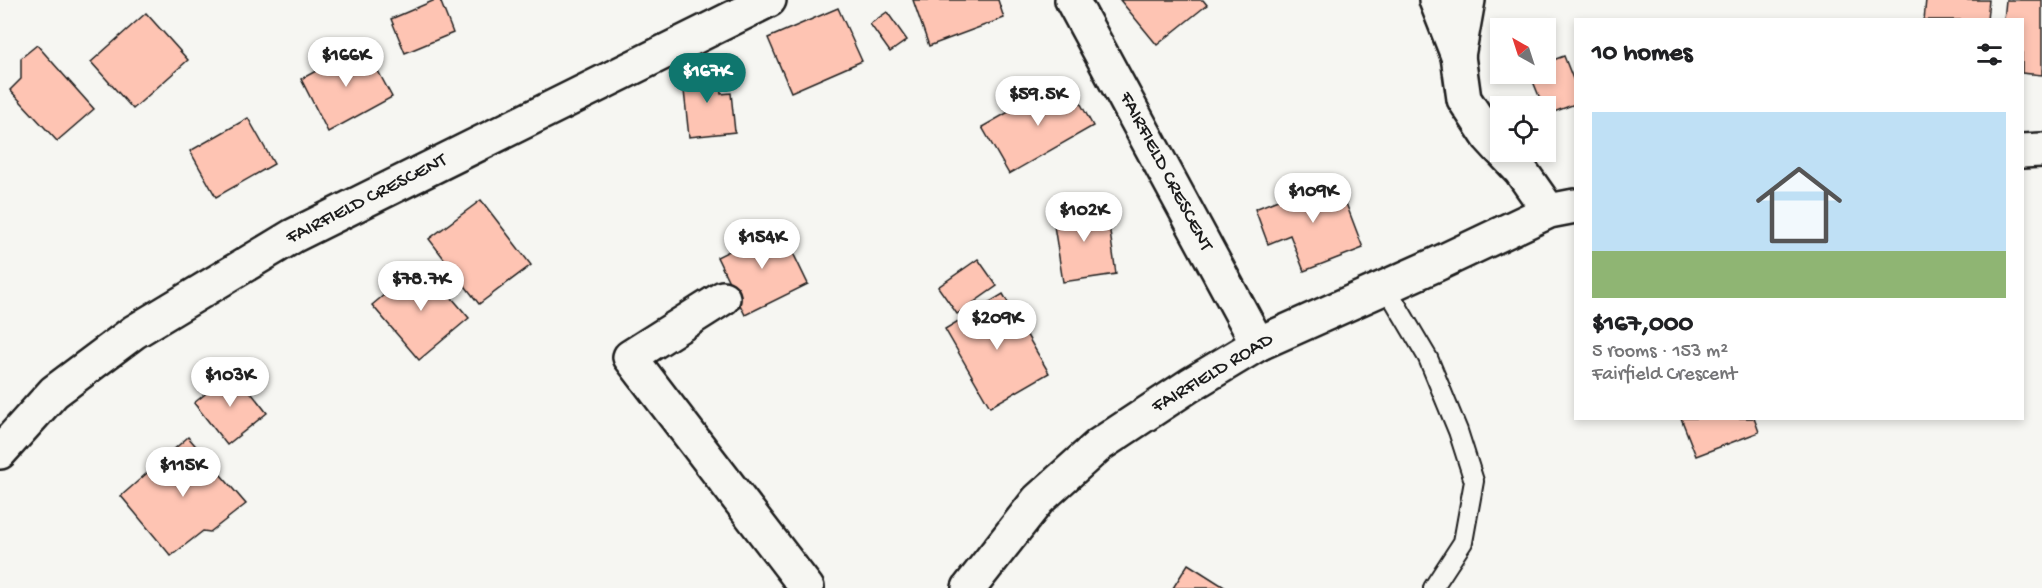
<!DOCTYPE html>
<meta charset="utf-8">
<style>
:root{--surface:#fff;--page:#f2f2f2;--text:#202124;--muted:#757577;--line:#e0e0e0;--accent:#0f766e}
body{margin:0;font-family:"Gochi Hand",sans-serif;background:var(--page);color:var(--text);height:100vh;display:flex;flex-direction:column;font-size:22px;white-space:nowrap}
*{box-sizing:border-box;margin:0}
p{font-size:20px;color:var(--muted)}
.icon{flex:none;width:33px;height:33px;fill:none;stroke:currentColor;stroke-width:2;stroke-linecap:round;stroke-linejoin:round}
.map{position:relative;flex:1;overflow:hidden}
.side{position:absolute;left:1574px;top:18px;width:450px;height:402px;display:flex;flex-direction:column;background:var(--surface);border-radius:0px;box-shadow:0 3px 9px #0003}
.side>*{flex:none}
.needle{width:39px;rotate:321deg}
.controls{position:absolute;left:1490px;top:18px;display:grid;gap:12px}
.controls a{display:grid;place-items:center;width:66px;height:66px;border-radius:0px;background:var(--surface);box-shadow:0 3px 9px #0003;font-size:30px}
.price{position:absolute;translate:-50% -51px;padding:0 14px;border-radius:21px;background:#fff;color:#222;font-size:20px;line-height:39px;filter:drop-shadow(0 2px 3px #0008)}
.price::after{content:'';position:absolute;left:50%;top:36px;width:18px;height:14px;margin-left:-9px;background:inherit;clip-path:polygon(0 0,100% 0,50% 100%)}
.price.current{background:var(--accent);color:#fff}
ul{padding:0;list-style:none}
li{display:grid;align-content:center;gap:12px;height:318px;padding:0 18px}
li+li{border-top:2px solid var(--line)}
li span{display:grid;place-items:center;height:186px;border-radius:0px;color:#555}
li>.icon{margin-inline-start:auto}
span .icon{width:108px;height:108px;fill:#fffc;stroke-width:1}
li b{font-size:26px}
h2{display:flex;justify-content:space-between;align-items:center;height:72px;padding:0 18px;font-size:26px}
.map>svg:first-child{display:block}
.building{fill:#fec4b3;stroke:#1c1c1c;stroke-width:1.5}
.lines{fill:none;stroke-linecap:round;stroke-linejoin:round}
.lane-casing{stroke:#1c1c1c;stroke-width:22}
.street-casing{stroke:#1c1c1c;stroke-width:38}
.lane{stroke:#f6f6f2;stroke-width:18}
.street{stroke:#f6f6f2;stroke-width:33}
.labels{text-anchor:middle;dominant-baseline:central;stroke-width:5;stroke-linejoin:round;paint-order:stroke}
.street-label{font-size:20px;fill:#1c1c1c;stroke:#f6f6f2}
</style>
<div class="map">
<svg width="2042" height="588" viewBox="0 0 2042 588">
<rect width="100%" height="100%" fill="#f6f6f2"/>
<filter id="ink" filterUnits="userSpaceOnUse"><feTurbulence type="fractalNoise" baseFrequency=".0167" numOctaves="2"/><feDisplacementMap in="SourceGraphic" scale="12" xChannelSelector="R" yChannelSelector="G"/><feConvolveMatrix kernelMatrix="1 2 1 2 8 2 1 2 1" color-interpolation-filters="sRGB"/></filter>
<g filter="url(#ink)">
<g class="building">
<path d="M435 0H440L453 33 405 53 391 19Z"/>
<path d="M913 0H998L1004 18 929 46Z"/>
<path d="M1120 0H1203L1207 5 1157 45Z"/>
<path d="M1926 0H1989L1987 20H1924Z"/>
<path d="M2006 0H2042V75L2022 73V20H2004Z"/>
<path d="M838 8 862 61 791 92 768 38Z"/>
<path d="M887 12 907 40 890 52 870 24Z"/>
<path d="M146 13 188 60 133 109 91 62Z"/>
<path d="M37 45 94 109 57 141 10 90 21 79V58Z"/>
<path d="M364 45 392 97 328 132 301 79Z"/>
<path d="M1564 56 1575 84V104L1546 115 1545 106H1543L1530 74H1545V63Z"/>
<path d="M718 68 721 94 731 93 735 132 689 137 682 72Z"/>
<path d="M1067 79 1093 126 1009 174 982 127Z"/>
<path d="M248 118 274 164 216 197 190 151Z"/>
<path d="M1336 177 1363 248 1304 271 1290 235 1268 244 1255 209Z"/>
<path d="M481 200 531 265 479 304 429 239Z"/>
<path d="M1106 204 1116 274 1063 282 1052 213Z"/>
<path d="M780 226 808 284 745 315 717 257Z"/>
<path d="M978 259 997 286 957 314 938 287Z"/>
<path d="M422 263 469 318 419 360 372 305Z"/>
<path d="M1003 294 1049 373 990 407 945 329Z"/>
<path d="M234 371 267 413 227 445 194 403Z"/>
<path d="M1681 418H1754L1759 432 1696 456Z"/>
<path d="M188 437 246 504 210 532 203 531 171 556 121 496Z"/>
<path d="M1188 564 1226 588H1173Z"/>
</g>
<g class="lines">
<g class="lane-casing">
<path id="lane" d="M1386 287 1428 358 1458 431 1474 481 1463 542 1433 588"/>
</g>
<g class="street-casing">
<g id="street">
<path d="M1072 0 1258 344"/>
<path d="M1436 0 1458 56 1464 99 1489 137 1500 149"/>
<path d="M1458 56 1468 0"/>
<path d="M2022 151 2042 150"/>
<path d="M1503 152 1521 171 1549 211"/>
<path d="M723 298 630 357 807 588"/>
<path d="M0 452 54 392 134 332 293 236 769 0"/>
<path d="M969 588 1038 500 1099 445 1190 385 1258 344 1437 264 1549 211 1575 206"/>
</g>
</g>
<use href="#lane" class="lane"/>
<use href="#street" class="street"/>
</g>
</g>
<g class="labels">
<g class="street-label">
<text transform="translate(1165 172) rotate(62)">FAIRFIELD CRESCENT</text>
<text transform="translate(367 200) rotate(-27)">FAIRFIELD CRESCENT</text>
<text transform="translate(1213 374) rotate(-31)">FAIRFIELD ROAD</text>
</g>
</g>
</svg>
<div class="controls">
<a><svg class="needle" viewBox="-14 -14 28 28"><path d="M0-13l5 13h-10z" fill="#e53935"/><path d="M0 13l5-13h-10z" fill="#757577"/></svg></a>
<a><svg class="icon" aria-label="locate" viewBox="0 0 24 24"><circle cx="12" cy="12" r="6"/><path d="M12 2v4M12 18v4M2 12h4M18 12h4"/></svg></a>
</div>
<b class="price" style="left:346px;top:88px">$166K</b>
<b class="price current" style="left:707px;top:104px">$167K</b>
<b class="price" style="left:1038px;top:127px">$59.5K</b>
<b class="price" style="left:1313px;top:224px">$109K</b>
<b class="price" style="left:1084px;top:243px">$102K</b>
<b class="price" style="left:762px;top:270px">$154K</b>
<b class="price" style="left:421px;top:312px">$78.7K</b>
<b class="price" style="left:997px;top:351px">$209K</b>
<b class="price" style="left:230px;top:408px">$103K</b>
<b class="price" style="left:183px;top:498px">$115K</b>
<section class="side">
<h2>10 homes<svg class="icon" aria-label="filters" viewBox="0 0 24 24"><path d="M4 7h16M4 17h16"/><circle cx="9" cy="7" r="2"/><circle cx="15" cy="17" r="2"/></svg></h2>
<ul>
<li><span style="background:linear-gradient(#bfe0f5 75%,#8fb573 0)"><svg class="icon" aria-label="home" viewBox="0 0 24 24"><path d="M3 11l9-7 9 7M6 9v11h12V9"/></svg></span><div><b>$167,000</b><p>5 rooms · 153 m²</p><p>Fairfield Crescent</p></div></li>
</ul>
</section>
</div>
